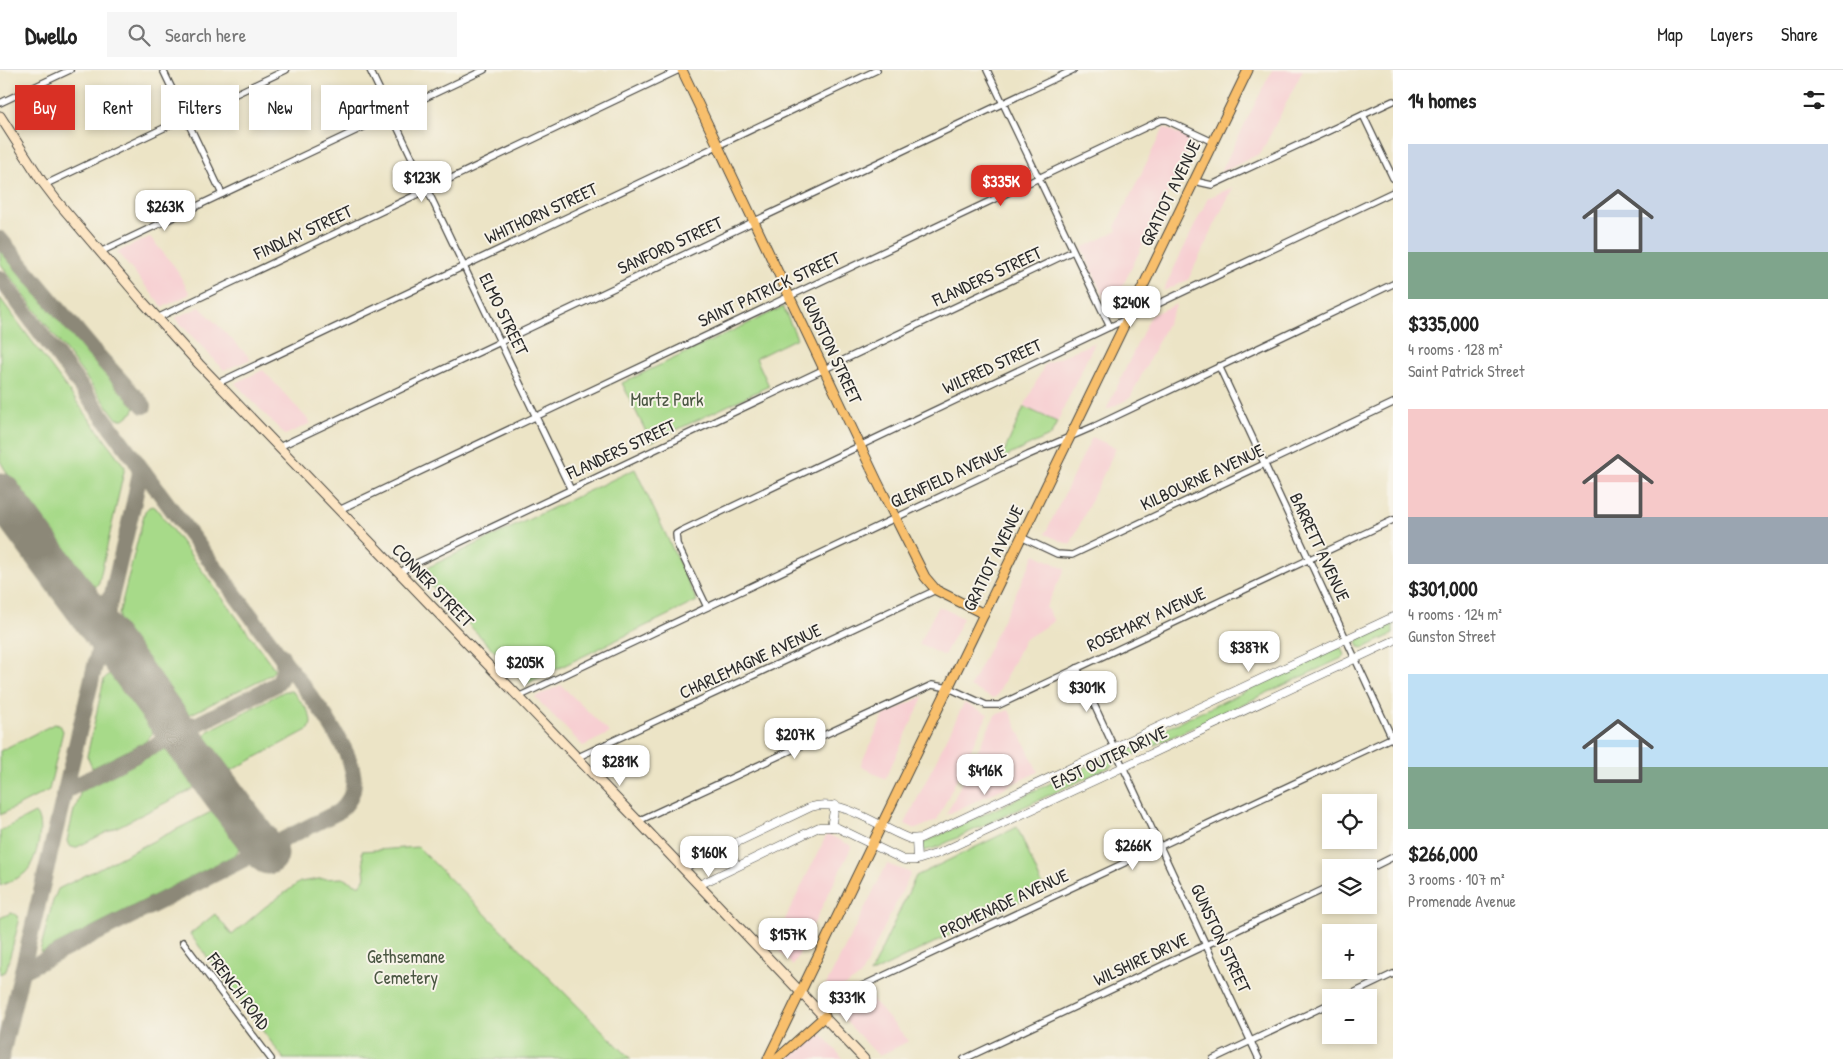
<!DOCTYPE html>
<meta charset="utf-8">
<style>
:root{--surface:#fff;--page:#f6f6f6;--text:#222;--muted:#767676;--line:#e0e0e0;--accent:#d93025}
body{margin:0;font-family:"Patrick Hand",sans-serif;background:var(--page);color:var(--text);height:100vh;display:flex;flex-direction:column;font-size:19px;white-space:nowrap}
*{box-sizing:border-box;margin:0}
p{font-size:16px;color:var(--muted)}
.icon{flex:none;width:28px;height:28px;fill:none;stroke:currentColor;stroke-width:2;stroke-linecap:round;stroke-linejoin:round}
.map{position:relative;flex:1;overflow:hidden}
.side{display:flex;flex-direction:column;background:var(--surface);width:450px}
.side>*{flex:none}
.banner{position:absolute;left:15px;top:15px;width:475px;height:45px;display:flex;gap:10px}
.controls{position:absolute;left:1322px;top:724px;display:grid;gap:10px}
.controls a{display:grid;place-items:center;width:55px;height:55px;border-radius:0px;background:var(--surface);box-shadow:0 2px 8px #0003;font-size:25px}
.price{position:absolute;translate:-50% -42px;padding:0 11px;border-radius:10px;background:#fff;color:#222;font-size:16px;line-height:32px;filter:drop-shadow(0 1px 2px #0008)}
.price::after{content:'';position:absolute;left:50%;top:30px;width:15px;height:11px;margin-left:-8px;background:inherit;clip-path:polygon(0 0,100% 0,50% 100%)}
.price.current{background:var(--accent);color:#fff}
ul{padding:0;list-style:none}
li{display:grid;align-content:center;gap:10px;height:265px;padding:0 15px}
li span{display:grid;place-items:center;height:155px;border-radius:0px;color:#555}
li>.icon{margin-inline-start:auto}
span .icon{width:90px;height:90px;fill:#fffc;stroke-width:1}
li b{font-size:21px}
h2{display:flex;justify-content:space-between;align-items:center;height:60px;padding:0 15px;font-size:21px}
.tag{padding:0 18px;border-radius:0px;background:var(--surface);box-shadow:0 2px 8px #0003;font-size:18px;line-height:45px}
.tag.current{background:var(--accent);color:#fff}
header{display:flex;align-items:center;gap:30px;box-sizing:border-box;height:70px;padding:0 25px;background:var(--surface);border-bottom:1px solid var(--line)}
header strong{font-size:24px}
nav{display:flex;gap:28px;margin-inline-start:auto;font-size:18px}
.search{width:350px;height:45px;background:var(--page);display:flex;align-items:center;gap:12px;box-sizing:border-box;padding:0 18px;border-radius:0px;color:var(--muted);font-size:19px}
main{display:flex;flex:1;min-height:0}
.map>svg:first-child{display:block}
.built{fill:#f7cfd2}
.green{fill:#a7da89;stroke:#69825a}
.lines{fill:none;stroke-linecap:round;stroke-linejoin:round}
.taxiway{stroke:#8c8878;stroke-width:16}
.runway{stroke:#8c8878;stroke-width:41}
.minor-casing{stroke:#484742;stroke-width:8}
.tertiary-casing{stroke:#484742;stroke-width:9}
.secondary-casing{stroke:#484742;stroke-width:11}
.primary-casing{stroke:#484742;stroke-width:11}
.minor{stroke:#fff;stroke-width:5.5}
.tertiary{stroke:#fff;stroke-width:8}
.secondary{stroke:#fce5c4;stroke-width:9}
.primary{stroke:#f8bf6c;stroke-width:9}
.labels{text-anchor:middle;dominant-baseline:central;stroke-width:4;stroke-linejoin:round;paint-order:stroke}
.street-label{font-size:18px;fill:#2b2b2b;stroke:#f7f3e8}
.park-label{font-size:18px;fill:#4a5742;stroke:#f7f3e8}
</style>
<header>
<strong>Dwello</strong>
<div class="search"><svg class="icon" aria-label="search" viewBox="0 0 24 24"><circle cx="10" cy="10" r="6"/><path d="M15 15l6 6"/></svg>Search here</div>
<nav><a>Map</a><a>Layers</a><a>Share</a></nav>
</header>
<main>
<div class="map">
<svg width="1393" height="989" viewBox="0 0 1393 989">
<rect width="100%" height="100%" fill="#f7f3e8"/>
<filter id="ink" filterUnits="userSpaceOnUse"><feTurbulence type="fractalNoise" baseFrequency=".02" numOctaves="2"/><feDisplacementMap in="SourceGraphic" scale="10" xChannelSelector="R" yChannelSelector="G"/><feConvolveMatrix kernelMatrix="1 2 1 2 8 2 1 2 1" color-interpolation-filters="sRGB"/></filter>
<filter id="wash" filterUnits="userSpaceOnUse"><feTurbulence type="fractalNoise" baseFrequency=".0096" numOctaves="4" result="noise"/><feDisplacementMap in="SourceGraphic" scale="20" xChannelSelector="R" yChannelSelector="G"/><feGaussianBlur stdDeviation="1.12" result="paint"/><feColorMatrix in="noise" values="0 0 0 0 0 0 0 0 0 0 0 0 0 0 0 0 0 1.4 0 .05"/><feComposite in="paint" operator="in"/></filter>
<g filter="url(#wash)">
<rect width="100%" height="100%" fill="#ece4c6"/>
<g class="built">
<path d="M1272 0H1303L1261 83 1220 103Z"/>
<path d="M1164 57 1193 71 1110 242 1082 178 1117 161 1115 157Z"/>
<path d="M1233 117 1188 210 1163 221 1208 128Z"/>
<path d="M150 167 175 197 190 224 163 237 117 182Z"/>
<path d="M1177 234 1130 328 1106 340 1151 245Z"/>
<path d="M200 237 251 289 224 300 175 248Z"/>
<path d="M1095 272 1057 352 1024 337 1045 294Z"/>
<path d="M263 300 311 353 285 365 235 313Z"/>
<path d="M1092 367 1116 378 1070 475 1045 464Z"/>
<path d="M1035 484 1065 499 1046 537 1054 551 1024 570 997 626 992 628 970 617Z"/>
<path d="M938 536 963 548 944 586 919 574Z"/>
<path d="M561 615 610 663 583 676 535 627Z"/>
<path d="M924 626 885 709 860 696 884 645Z"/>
<path d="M964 633 988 644 937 750 916 759 905 754Z"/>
<path d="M1009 640 1038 702 946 745 995 645Z"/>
<path d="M827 764 852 776 793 896 773 874Z"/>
<path d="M887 794 911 803 860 907 823 927 822 923Z"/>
<path d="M867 924 909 971 879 986 834 939Z"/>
<path d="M818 960 843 989H787L789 986Z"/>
</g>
<g class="green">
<path d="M0 179 132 333 135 337 133 342 124 349H117L0 193Z"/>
<path d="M0 228 125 397 99 512 95 518 88 519 25 433 0 391Z"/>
<path d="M783 237 797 268 756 288 769 316 651 372 622 313Z"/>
<path d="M1024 337 1057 352 1051 365 1001 389Z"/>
<path d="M635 399 697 531 526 614 418 502Z"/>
<path d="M153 436 156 438 274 598V601L270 605 191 644H186L179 639 121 563 123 561 119 552V544L145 441 149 437Z"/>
<path d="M1393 553V564L1364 578 1359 577 1357 571 1359 569Z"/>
<path d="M1342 578 1345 585 1342 588 1131 686 1126 680 1127 677 1335 579Z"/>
<path d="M110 603 116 604 152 653 153 663 145 672 92 698 87 686 104 609Z"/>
<path d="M285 621H291L294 623C302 634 316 646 309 659L232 700C228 699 223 698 220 696 211 688 201 672 208 661Z"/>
<path d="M54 654 60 655 63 661 49 720 0 745V681Z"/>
<path d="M161 680C177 677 187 700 196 711L193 719 75 778 69 776 67 771 74 740 76 738 81 720Z"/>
<path d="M1112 687 1115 694 1112 696 935 778 923 781 922 780V774L929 770 1105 688Z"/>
<path d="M217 739C226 751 247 769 236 784L42 882 40 881 53 831 58 819Z"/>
<path d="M35 743C46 754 36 793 25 803 18 809 8 812 0 816V761Z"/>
<path d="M1017 757 1044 819 870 904 916 806Z"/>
<path d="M418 777 631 989H284L190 864 215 844 232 865 265 837 300 812 319 809 343 808 360 816 365 807 362 781Z"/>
<path d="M11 843 17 845 19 852 6 901 0 904V848Z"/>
</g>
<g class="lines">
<g class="taxiway">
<path d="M0 169 94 281 144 336"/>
<path d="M0 208 326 647C343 677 372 715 338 742L22 901"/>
<path d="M68 515C80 529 91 543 110 528"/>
<path d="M159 636C169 648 180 657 197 654"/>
<path d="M65 721 275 615C284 607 285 597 282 586"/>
<path d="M244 788C252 782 256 774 253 764"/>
<path d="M1 989 134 432 140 402 136 391"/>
</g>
<path class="runway" d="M0 423 268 784"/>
</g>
</g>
<g filter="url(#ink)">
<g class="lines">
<g class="minor-casing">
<g id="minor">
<path d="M163 0 222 124"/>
<path d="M370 0 571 420"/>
<path d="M987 0 1110 257"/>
<path d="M0 33 70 0"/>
<path d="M1363 45 1393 108"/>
<path d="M1194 111 1212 115 1393 31"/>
<path d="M44 115 286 0"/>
<path d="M100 182 484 0"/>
<path d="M157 248 679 0"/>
<path d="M1219 296 1393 670"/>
<path d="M218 313 877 0"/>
<path d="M279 377 1073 0"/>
<path d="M339 440 1161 50H1166L1213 72"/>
<path d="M1021 467 1057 484 1072 485 1393 333"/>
<path d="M400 503 408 497 1073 181"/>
<path d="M707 537 677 474 676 464 681 461 1393 122"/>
<path d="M1077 598 1259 989"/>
<path d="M518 627 1028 385 1095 356 1393 214"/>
<path d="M576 688 936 520"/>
<path d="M638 751 932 615 949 618 986 635H999L1393 450"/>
<path d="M1369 799 1393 787"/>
<path d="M183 872 271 989"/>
<path d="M1343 928 1393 904"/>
<path d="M821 942 836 929 864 915 1393 667"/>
<path d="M964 989 1331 816"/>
<path d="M1213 989 1331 933"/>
</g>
</g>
<g class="tertiary-casing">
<g id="tertiary">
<path d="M831 757 835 735"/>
<path d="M916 769 917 790"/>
<path d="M727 777 737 796"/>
<path d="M683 798 811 737C845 728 879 758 910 769L921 768 1393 547"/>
<path d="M699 815 819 757H836L904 790H917L939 783 1393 571"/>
</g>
</g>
<g class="secondary-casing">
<path id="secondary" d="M0 46 41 110 57 131 143 232 199 294 638 751 864 989"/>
</g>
<g class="primary-casing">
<g id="primary">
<path d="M682 0 877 411 925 507 936 520 984 544"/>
<path d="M768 989 1248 0"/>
<path d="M777 989 825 946"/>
</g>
</g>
<use href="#minor" class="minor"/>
<use href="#tertiary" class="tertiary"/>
<use href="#secondary" class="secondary"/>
<use href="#primary" class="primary"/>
</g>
</g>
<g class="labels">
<g class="street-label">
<text transform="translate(1170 123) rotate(-64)">GRATIOT AVENUE</text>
<text transform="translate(541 143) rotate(-25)">WHITHORN STREET</text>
<text transform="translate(303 162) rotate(-25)">FINDLAY STREET</text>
<text transform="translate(670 175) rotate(-25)">SANFORD STREET</text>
<text transform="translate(987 206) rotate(-25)">FLANDERS STREET</text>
<text transform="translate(769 219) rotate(-25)">SAINT PATRICK STREET</text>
<text transform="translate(504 244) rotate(64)">ELMO STREET</text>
<text transform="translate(832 279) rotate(65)">GUNSTON STREET</text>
<text transform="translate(992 296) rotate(-25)">WILFRED STREET</text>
<text transform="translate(621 379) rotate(-25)">FLANDERS STREET</text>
<text transform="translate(948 406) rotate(-25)">GLENFIELD AVENUE</text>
<text transform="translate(1202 407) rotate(-25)">KILBOURNE AVENUE</text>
<text transform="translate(1320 477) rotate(65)">BARRETT AVENUE</text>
<text transform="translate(993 488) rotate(-64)">GRATIOT AVENUE</text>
<text transform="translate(433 515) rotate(46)">CONNER STREET</text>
<text transform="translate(1146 549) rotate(-25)">ROSEMARY AVENUE</text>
<text transform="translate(750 591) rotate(-25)">CHARLEMAGNE AVENUE</text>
<text transform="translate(1109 687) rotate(-25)">EAST OUTER DRIVE</text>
<text transform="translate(1004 833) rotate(-25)">PROMENADE AVENUE</text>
<text transform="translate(1221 868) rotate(65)">GUNSTON STREET</text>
<text transform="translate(1141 889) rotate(-25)">WILSHIRE DRIVE</text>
<text transform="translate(239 921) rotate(53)">FRENCH ROAD</text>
</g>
<g class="park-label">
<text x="667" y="329">Martz Park</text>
<text x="406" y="886">Gethsemane<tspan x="406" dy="21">Cemetery</tspan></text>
</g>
</g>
</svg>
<div class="controls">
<a><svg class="icon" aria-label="locate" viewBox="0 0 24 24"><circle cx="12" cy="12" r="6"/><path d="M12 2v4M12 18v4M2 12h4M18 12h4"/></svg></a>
<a><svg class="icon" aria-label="layers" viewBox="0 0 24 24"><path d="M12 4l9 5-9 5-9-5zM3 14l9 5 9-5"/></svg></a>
<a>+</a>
<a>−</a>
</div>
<b class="price" style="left:422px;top:133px">$123K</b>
<b class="price current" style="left:1001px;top:137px">$335K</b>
<b class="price" style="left:165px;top:162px">$263K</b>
<b class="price" style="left:1131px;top:258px">$240K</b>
<b class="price" style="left:1249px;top:603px">$387K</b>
<b class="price" style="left:525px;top:618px">$205K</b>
<b class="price" style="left:1087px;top:643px">$301K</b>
<b class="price" style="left:795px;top:690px">$207K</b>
<b class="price" style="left:620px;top:717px">$281K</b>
<b class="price" style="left:985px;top:726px">$416K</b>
<b class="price" style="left:1133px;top:801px">$266K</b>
<b class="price" style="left:709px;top:808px">$160K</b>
<b class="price" style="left:788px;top:890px">$157K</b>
<b class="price" style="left:847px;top:953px">$331K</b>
<div class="banner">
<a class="tag current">Buy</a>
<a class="tag">Rent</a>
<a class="tag">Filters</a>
<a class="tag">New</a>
<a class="tag">Apartment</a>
</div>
</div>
<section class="side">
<h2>14 homes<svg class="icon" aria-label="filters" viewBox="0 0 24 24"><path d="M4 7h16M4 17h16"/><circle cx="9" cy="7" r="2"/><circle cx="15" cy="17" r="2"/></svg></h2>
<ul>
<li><span style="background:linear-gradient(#c9d6e8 70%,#7fa58c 0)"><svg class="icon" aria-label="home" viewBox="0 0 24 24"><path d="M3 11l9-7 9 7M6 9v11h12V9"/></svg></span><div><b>$335,000</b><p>4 rooms · 128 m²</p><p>Saint Patrick Street</p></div></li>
<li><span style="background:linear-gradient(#f6c9c9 70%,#9aa5b1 0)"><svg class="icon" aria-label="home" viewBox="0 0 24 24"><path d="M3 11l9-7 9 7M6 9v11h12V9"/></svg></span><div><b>$301,000</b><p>4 rooms · 124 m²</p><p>Gunston Street</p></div></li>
<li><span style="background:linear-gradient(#bfe0f5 60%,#7fa58c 0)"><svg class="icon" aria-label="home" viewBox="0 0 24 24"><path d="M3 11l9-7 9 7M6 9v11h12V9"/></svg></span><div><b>$266,000</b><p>3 rooms · 107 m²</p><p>Promenade Avenue</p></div></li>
</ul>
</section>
</main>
